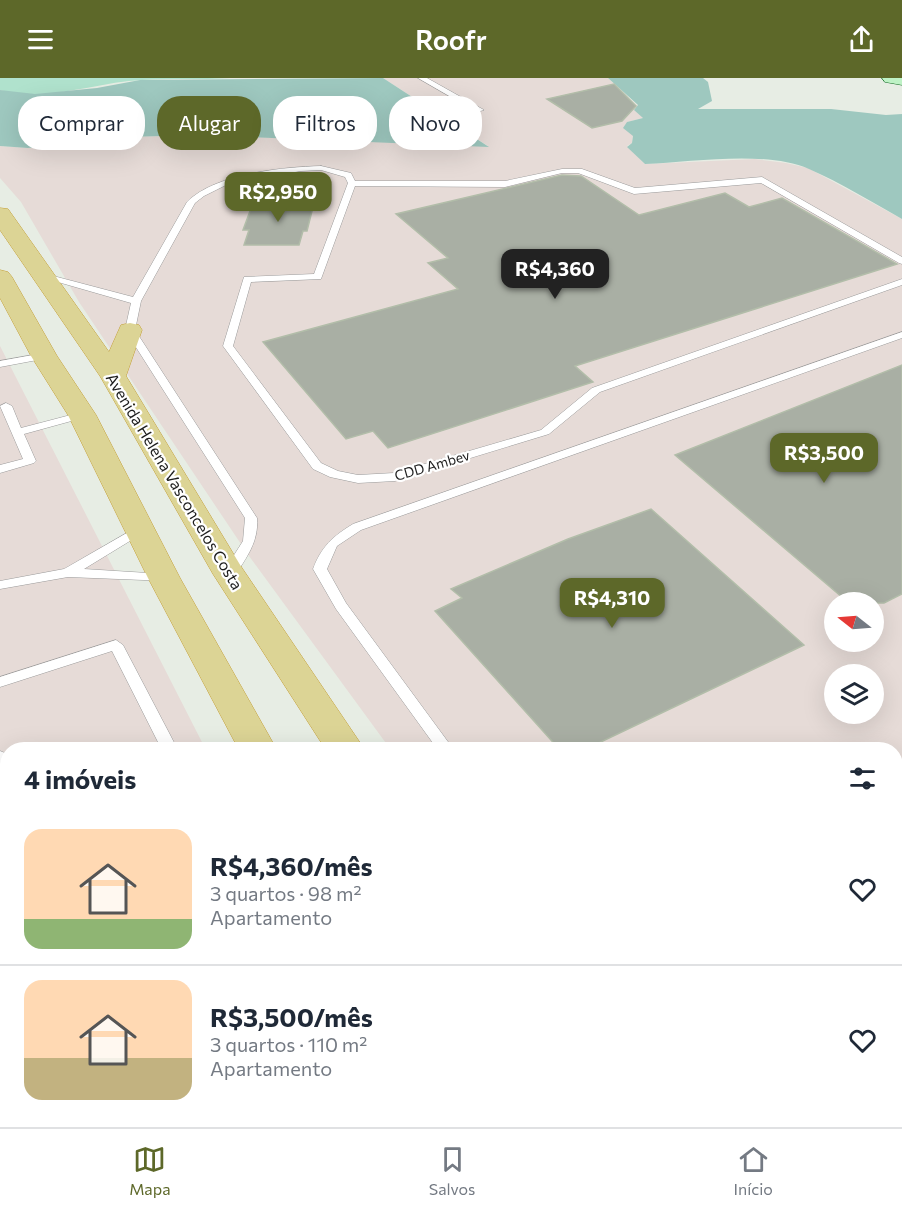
<!DOCTYPE html>
<html lang="pt">
<meta charset="utf-8">
<style>
:root{--surface:#fff;--page:#f2f2f3;--text:#1f2937;--muted:#747a83;--line:#e0e1e3;--accent:#5d6829}
body{margin:0;font-family:Commissioner,sans-serif;background:var(--page);color:var(--text);height:100vh;display:flex;flex-direction:column;font-size:22px;white-space:nowrap}
*{box-sizing:border-box;margin:0}
p{font-size:20px;color:var(--muted)}
.icon{flex:none;width:33px;height:33px;fill:none;stroke:currentColor;stroke-width:2;stroke-linecap:round;stroke-linejoin:round}
.map{position:relative;flex:1;overflow:hidden}
.sheet{position:absolute;left:0px;top:664px;width:903px;height:386px;display:flex;flex-direction:column;background:var(--surface);border-radius:24px 24px 0 0;box-shadow:0 6px 24px #0002}
.sheet>*{flex:none}
.top-card{position:absolute;left:18px;top:18px;width:600px;height:54px;display:flex;gap:12px}
.needle{width:39px;rotate:287deg}
.buttons{position:absolute;left:824px;top:514px;display:grid;gap:12px}
.buttons a{display:grid;place-items:center;width:60px;height:60px;border-radius:50%;background:var(--surface);box-shadow:0 6px 24px #0002;font-size:30px}
.price{position:absolute;translate:-50% -51px;padding:0 14px;border-radius:12px;background:var(--accent);color:#fff;font-size:20px;line-height:39px;filter:drop-shadow(0 2px 3px #0008)}
.price::after{content:'';position:absolute;left:50%;top:36px;width:18px;height:14px;margin-left:-9px;background:inherit;clip-path:polygon(0 0,100% 0,50% 100%)}
.price.current{background:#222;color:#fff}
ul{padding:0;list-style:none}
li{display:flex;align-items:center;gap:18px;height:150px;padding:0 24px}
li+li{border-top:2px solid var(--line)}
li span{display:grid;place-items:center;flex:none;width:168px;height:120px;border-radius:18px;color:#555}
li>.icon{margin-inline-start:auto}
span .icon{width:72px;height:72px;fill:#fffc;stroke-width:1}
li b{font-size:26px}
h2{display:flex;justify-content:space-between;align-items:center;height:72px;padding:0 24px;font-size:26px}
.chip{padding:0 21px;border-radius:24px;background:var(--surface);box-shadow:0 6px 24px #0002;font-size:21px;line-height:54px}
.chip.current{background:var(--accent);color:#fff}
header{display:flex;justify-content:space-between;align-items:center;height:78px;padding:0 24px;background:var(--accent);color:#fff;font-size:27px;font-weight:600}
.tabs{display:flex;justify-content:space-around;align-items:center;height:84px;border-top:2px solid var(--line);background:var(--surface);font-size:16px;color:var(--muted)}
.tabs a{display:grid;justify-items:center;gap:3px}
.tabs .current{color:var(--accent)}
.map>svg:first-child{display:block}
.industrial{fill:#e6dbd7;fill-rule:evenodd}
.grass{fill:#b0e2cd}
.forest{fill:#9ec8bf}
.water{fill:#b7aad6}
.building{fill:#a9afa4;stroke:#b2bda9;stroke-width:1.5}
.lines{fill:none;stroke-linecap:round;stroke-linejoin:round}
.lane-casing{stroke:#9a9a9a;stroke-width:1}
.secondary-casing{stroke:#116721;stroke-width:1}
.highway-casing{stroke:#c49f38;stroke-width:1}
.lane{fill:#fff;fill-rule:evenodd}
.secondary{fill:#bef2c5;fill-rule:evenodd}
.highway{fill:#dcd495;fill-rule:evenodd}
.labels{text-anchor:middle;dominant-baseline:central;stroke-width:4.5;stroke-linejoin:round;paint-order:stroke}
.far-street-label{font-size:14px;fill:#1d1d1d;stroke:#fff}
.street-label{font-size:16px;fill:#1d1d1d;stroke:#fff}
</style>
<header><svg class="icon" aria-label="menu" viewBox="0 0 24 24"><path d="M4 6h16M4 12h16M4 18h16"/></svg>Roofr<svg class="icon" aria-label="share" viewBox="0 0 24 24"><path d="M12 15V3M7 8l5-5 5 5M5 13v7h14v-7"/></svg></header>
<div class="map">
<svg width="902" height="1049" viewBox="0 0 902 1049">
<rect width="100%" height="100%" fill="#e7ede4"/>
<g class="industrial">
<path d="M383 0H608L638 28 643 40 627 44 633 57 632 65 627 68 645 86 755 81 786 85 808 90 902 141V1049H662L658 1043 896 1042V672H391L249 478 79 224 21 124 0 100V68L28 70 125 59 201 57 488 68ZM834 525H873V564H834ZM834 597H873V636H834Z"/>
<path d="M0 268 206 672H8V1042H385L388 1049H0Z"/>
</g>
<path class="grass" d="M0 0H230C200 2 171 0 142 2 96 4 46 25 0 12Z"/>
<g class="forest">
<path d="M383 0 489 69 201 57 125 59 28 70 0 68V12L35 16 97 10 140 2Z"/>
<path d="M608 0H703L708 4 712 23 698 31H831L886 37 902 36V141C872 124 841 105 809 91 765 72 693 84 645 86L627 69 632 65 633 58 623 50 627 44 643 40 634 32 638 27Z"/>
<path d="M7 930 8 1042 282 1043 281 1049H0V935Z"/>
</g>
<path class="water" d="M29 1043H98L99 1049H27Z"/>
<g class="building">
<path d="M614 6 636 28 622 43 592 50 547 21Z"/>
<path d="M562 97 581 98 639 137 725 115 749 129 782 120 897 186 575 288 593 304 388 370 373 353 346 361 263 264 458 211 428 185 448 180 396 136Z"/>
<path d="M253 125H314L307 153H303L299 167H244L249 152H243Z"/>
<path d="M902 287V516L884 525H849L675 377Z"/>
<path d="M651 431 804 567 584 672H560L435 533 462 520 451 511 568 461Z"/>
</g>
<g class="lines">
<g class="lane-casing">
<g id="lane">
<path d="M418 0H427L484 32 477 34Z"/>
<path d="M321 88 351 95 355 103H505L562 91H582L635 110 762 99 902 179V186L899 185 761 105 634 116 578 95H562L505 109 355 108 321 201 251 204 233 268 321 385 338 393 358 397 394 395 541 352 592 310 902 201V207L600 314 549 356 395 403 358 405 330 399 313 391 223 268 244 199 314 196 348 105 345 99 321 92 301 93 230 105 204 118 195 125 141 223 135 252 257 440C259 464 246 480 234 499L229 500 222 496 243 463 245 440 125 252 131 225 37 198 42 195 133 219 187 124C214 96 283 89 321 88Z"/>
<path d="M902 254V260L361 452 337 468 327 491 346 525 454 672H438L336 531 313 491C321 469 333 458 353 446Z"/>
<path d="M44 275 48 276V280L0 289V283Z"/>
<path d="M6 325 12 328 21 350 82 334 88 337 86 339 24 356 36 383 34 385 0 395V387L23 381 0 328Z"/>
<path d="M139 448 143 449 145 452 143 455 84 491 164 496 169 497 171 500 169 503 68 499 0 511V503L64 491Z"/>
<path d="M116 562 123 567 178 672H162L112 573 0 609V599Z"/>
<path d="M0 673 5 675 8 679V705L2 703 0 699Z"/>
<path d="M730 1042H753L756 1049H733Z"/>
</g>
</g>
<g class="secondary-casing">
<path id="secondary" d="M882 0H902V7L885 4Z"/>
</g>
<g class="highway-casing">
<g id="highway">
<path d="M0 130 8 131 109 274 121 247 130 245 139 247 142 252 126 298 242 490 365 672H326L213 496 100 298 0 152Z"/>
<path d="M0 192 8 194 12 199 57 278 96 337 180 500 277 672H239L148 500 68 337 31 278 0 220Z"/>
<path d="M453 1042H503L505 1049H456Z"/>
<path d="M559 1042H609L611 1049H562Z"/>
</g>
</g>
<use href="#lane" class="lane"/>
<use href="#secondary" class="secondary"/>
<use href="#highway" class="highway"/>
</g>
<g class="labels">
<g class="far-street-label">
<text transform="translate(432 387) rotate(-16)">CDD Ambev</text>
</g>
<g class="street-label">
<text transform="translate(175 403) rotate(59)">Avenida Helena Vasconcelos Costa</text>
</g>
</g>
</svg>
<div class="buttons">
<a><svg class="needle" viewBox="-14 -14 28 28"><path d="M0-13l5 13h-10z" fill="#e53935"/><path d="M0 13l5-13h-10z" fill="#747a83"/></svg></a>
<a><svg class="icon" aria-label="layers" viewBox="0 0 24 24"><path d="M12 4l9 5-9 5-9-5zM3 14l9 5 9-5"/></svg></a>
</div>
<b class="price" style="left:278px;top:145px">R$2,950</b>
<b class="price current" style="left:555px;top:222px">R$4,360</b>
<b class="price" style="left:824px;top:406px">R$3,500</b>
<b class="price" style="left:612px;top:551px">R$4,310</b>
<div class="top-card">
<a class="chip">Comprar</a>
<a class="chip current">Alugar</a>
<a class="chip">Filtros</a>
<a class="chip">Novo</a>
</div>
<section class="sheet">
<h2>4 imóveis<svg class="icon" aria-label="filters" viewBox="0 0 24 24"><path d="M4 7h16M4 17h16"/><circle cx="9" cy="7" r="2"/><circle cx="15" cy="17" r="2"/></svg></h2>
<ul>
<li><span style="background:linear-gradient(#ffd9b3 75%,#8fb573 0)"><svg class="icon" aria-label="home" viewBox="0 0 24 24"><path d="M3 11l9-7 9 7M6 9v11h12V9"/></svg></span><div><b>R$4,360/mês</b><p>3 quartos · 98 m²</p><p>Apartamento</p></div><svg class="icon" aria-label="heart" viewBox="0 0 24 24"><path d="M12 20l-8-8c-3-5 5-10 8-4 3-6 11-1 8 4z"/></svg></li>
<li><span style="background:linear-gradient(#ffd9b3 65%,#c2b280 0)"><svg class="icon" aria-label="home" viewBox="0 0 24 24"><path d="M3 11l9-7 9 7M6 9v11h12V9"/></svg></span><div><b>R$3,500/mês</b><p>3 quartos · 110 m²</p><p>Apartamento</p></div><svg class="icon" aria-label="heart" viewBox="0 0 24 24"><path d="M12 20l-8-8c-3-5 5-10 8-4 3-6 11-1 8 4z"/></svg></li>
</ul>
</section>
</div>
<nav class="tabs">
<a class="current"><svg class="icon" aria-label="map" viewBox="0 0 24 24"><path d="M3 6l6-2 6 2 6-2v14l-6 2-6-2-6 2zM9 4v14M15 6v14"/></svg>Mapa</a>
<a><svg class="icon" aria-label="saved" viewBox="0 0 24 24"><path d="M7 4h10v16l-5-4-5 4z"/></svg>Salvos</a>
<a><svg class="icon" aria-label="home" viewBox="0 0 24 24"><path d="M3 11l9-7 9 7M6 9v11h12V9"/></svg>Início</a>
</nav>
